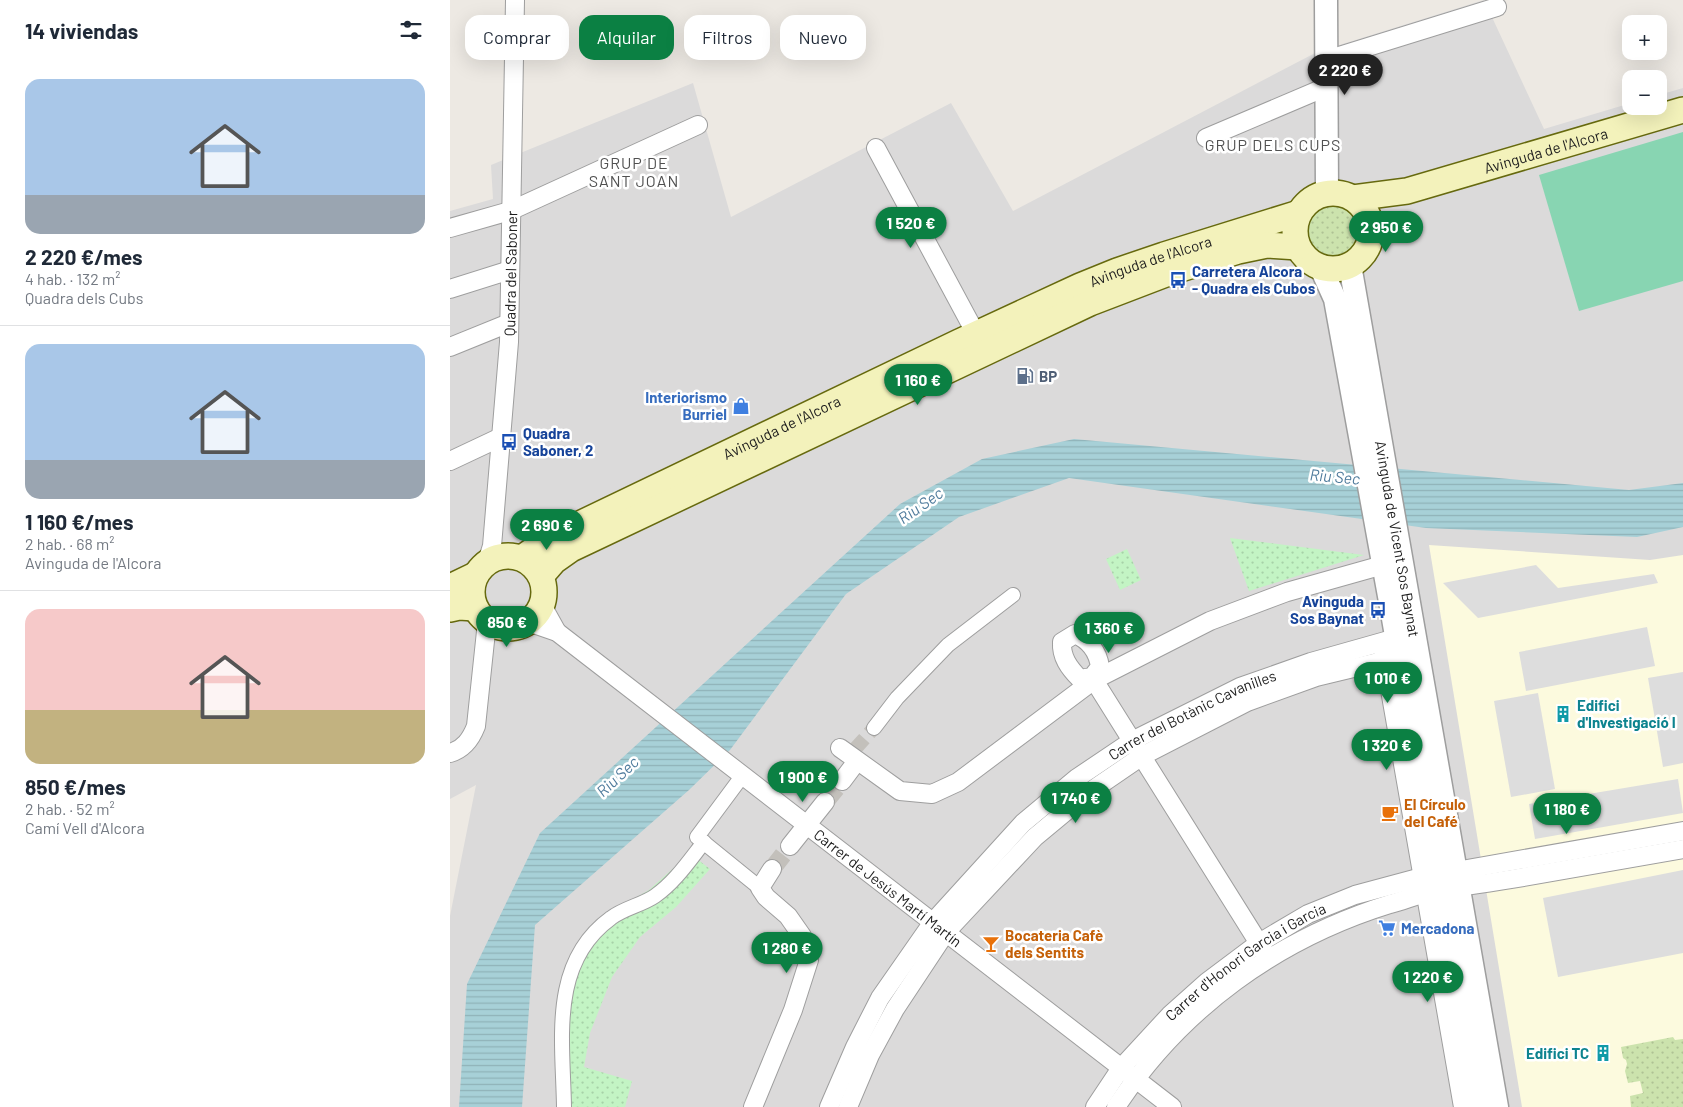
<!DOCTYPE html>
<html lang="es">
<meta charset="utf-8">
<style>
:root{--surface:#fff;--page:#f6f6f7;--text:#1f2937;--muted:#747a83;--line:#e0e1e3;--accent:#0b8043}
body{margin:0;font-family:Barlow,sans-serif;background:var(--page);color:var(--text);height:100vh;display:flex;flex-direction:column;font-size:19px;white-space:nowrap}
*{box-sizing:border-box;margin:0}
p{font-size:16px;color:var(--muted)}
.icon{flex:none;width:28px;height:28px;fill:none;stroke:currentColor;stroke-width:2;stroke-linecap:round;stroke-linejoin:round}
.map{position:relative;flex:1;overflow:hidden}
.details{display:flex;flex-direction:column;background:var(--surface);width:450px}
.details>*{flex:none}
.hud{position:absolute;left:15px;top:15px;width:475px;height:45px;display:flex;gap:10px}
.tools{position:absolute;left:1172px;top:15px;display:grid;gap:10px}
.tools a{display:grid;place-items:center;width:45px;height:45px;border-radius:10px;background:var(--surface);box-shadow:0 5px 20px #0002;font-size:25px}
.price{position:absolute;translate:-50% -42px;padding:0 11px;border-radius:18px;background:var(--accent);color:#fff;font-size:16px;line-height:32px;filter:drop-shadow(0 1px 2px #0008)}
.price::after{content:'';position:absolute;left:50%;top:30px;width:15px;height:11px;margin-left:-8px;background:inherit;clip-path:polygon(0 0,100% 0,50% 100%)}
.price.on{background:#222;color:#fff}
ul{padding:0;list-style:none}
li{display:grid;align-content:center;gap:10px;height:265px;padding:0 25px}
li+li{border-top:1px solid var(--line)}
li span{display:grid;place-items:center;height:155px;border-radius:15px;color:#555}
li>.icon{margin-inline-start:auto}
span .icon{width:90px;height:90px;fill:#fffc;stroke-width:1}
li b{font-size:21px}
h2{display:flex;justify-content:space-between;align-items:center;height:60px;padding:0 25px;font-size:21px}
.tag{padding:0 18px;border-radius:15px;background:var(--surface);box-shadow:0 5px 20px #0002;font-size:18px;line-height:45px}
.tag.on{background:var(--accent);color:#fff}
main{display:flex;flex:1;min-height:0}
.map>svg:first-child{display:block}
.residential{fill:#dbdada}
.education{fill:#fcfade}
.grass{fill:url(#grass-dots)}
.park{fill:url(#park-dots)}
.pitch{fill:#88d5b2}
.parking{fill:#ddd}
.water{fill:url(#water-rules)}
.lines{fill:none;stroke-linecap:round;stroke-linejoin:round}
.pedestrian-tunnel{stroke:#c3c0bb;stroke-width:14;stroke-dasharray:14 7;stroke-linecap:butt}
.minor-tunnel{stroke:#c3c0bb;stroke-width:18;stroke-dasharray:18 9;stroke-linecap:butt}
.pedestrian-casing{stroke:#9e9e9e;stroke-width:16}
.minor-casing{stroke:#9e9e9e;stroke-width:20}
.tertiary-casing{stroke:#9e9e9e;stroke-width:25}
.secondary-casing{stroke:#66690e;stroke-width:28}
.pedestrian{stroke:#fff;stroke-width:14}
.minor{stroke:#fff;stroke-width:18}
.tertiary{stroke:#fff;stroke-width:22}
.secondary{stroke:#f3f2bb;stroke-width:25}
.labels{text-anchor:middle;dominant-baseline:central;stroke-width:5;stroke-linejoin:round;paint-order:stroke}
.street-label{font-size:15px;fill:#1d1d1d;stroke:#fff}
.transit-label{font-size:15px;font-weight:bold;fill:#164399;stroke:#fff;text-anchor:start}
.service-label{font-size:15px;font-weight:bold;fill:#4e5e75;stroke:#fff;text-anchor:start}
.shop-label{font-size:15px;font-weight:bold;fill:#366cbe;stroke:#fff;text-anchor:end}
.culture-label{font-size:15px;font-weight:bold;fill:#0d838f;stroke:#fff;text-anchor:start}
.food-label{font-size:15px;font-weight:bold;fill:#c56008;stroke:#fff;text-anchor:start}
.neighbourhood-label{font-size:16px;letter-spacing:1px;fill:#505050;stroke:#fff}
.water-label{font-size:16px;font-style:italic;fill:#4f7b9c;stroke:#fff}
</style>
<main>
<section class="details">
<h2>14 viviendas<svg class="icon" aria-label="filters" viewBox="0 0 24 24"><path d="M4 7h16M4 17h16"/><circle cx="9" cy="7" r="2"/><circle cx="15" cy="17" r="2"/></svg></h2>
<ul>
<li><span style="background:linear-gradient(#a9c7e8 75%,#9aa5b1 0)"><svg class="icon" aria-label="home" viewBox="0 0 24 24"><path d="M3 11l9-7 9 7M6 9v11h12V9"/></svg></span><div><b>2 220 €/mes</b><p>4 hab. · 132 m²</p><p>Quadra dels Cubs</p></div></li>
<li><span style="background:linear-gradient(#a9c7e8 75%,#9aa5b1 0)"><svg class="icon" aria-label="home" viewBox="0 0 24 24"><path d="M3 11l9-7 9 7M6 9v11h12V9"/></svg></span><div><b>1 160 €/mes</b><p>2 hab. · 68 m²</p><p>Avinguda de l'Alcora</p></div></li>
<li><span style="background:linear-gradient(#f6c9c9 65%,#c2b280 0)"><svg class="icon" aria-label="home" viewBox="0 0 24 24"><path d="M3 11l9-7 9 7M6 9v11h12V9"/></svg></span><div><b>850 €/mes</b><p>2 hab. · 52 m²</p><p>Camí Vell d'Alcora</p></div></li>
</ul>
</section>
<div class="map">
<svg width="1233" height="1107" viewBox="0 0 1233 1107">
<defs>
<pattern id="grass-dots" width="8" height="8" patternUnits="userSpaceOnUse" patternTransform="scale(1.25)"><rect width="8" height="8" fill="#cce3ad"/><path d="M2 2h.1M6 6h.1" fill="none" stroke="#afc294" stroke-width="1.8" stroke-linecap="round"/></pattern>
<pattern id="park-dots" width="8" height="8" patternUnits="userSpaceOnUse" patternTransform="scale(1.25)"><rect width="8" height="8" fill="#c3f4c4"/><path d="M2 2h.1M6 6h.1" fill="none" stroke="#a7d1a8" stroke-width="1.8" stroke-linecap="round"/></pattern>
<pattern id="water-rules" width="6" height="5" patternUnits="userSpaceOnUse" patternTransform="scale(1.25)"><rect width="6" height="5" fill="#a7d0d7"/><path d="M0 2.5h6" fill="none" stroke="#8fb2b8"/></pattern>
</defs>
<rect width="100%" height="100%" fill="#ede9e3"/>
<path class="residential" d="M1034 0 1094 129 1181 103V106H1209V95L1233 88V1107H0V916L26 785 0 799V211L43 199 41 165 243 83 281 217 501 103 563 211 867 52Z"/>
<path class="education" d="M979 545 1200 560 1233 555V1107H1072Z"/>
<g class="grass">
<circle cx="882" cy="232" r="29"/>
<path d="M1223 1037 1225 1040 1233 1039V1107H1181L1180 1096 1193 1093 1190 1081 1178 1083 1175 1071 1177 1064 1176 1060 1173 1058 1171 1047Z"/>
</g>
<g class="park">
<path d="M780 538 914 555 799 591Z"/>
<path d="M677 549 691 580 670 590 656 559Z"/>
<path d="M238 852 260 869 226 907 190 937 162 977 140 1033 134 1067 182 1081 175 1107H108L111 982 120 957 137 932 159 913 199 890 227 865Z"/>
</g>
<path class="pitch" d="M1233 132V281L1129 311 1089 175Z"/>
<g class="parking">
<path d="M1086 565 1108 588 1204 574 1208 583 1028 618 993 583Z"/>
<path d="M1197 627 1205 666 1076 691 1069 652Z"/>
<path d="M1233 672V763L1213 767 1198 678Z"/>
<path d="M1088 693 1105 789 1061 797 1044 701Z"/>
<path d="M1228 779 1233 813 1085 839 1079 804Z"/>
<path d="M1233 870V953L1108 977 1093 898Z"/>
</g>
<path class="water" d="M624 439 1179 490 1233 483V527L1187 537 976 528 619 478 509 517 396 594 280 750 239 790 85 925 72 1107H9L17 984 90 833 450 504 532 459Z"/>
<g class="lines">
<path class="pedestrian-tunnel" d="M405 749 424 728"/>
<g class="minor-tunnel">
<path d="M375 802 392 781"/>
<path d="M322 869 340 846"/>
</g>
<g class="pedestrian-casing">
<g id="pedestrian">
<path d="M424 728 447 698 498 645 563 595"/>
<path d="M293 775 247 837 310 888"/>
<path d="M114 1107C113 1040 99 963 161 918 174 908 192 905 205 896 225 882 239 861 254 842"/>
</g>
</g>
<g class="minor-casing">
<g id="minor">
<path d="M876 60 1047 7"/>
<path d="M756 138 876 87"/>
<path d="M426 148 526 334"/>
<path d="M0 228 60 211 248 125"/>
<path d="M0 289 60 270"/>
<path d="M0 347 59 323"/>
<path d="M0 461 51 437"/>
<path id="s1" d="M37 562 42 546 59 342 65 0"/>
<path d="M92 605 107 632"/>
<path id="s2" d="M78 622 107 632 722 1107"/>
<path d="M625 634C639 640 648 652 650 667L642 677 630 679C619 668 611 657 612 642Z"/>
<path d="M933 650 1013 1107"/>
<path d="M642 677 815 953"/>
<path d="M390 748 450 791 482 794 508 782 644 680 760 621 837 592 933 565"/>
<path d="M0 753C14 749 21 739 26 726L37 622"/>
<path d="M392 781 407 761"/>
<path d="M340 846 375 802"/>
<path d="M303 1107 343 1010 359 960 352 936 338 916 316 897 310 888 322 869"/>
<path id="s3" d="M379 1107 405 1047 430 998 483 922 573 823 627 778 682 741 790 687 861 662 946 638"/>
<path d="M398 1107 420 1055 445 1009 496 932 585 837 638 793 692 756 797 702 866 677 949 657"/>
<path id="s4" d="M645 1107 671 1068 720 1015 757 982 809 943 858 914 905 895 972 877 1233 831"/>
<path d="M666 1107C731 1008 827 939 940 904 952 901 964 896 976 893 1004 887 1033 884 1062 879 1119 869 1176 859 1233 849"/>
</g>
</g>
<g class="tertiary-casing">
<g id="tertiary">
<path d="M876 0 877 193"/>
<path id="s5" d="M900 265 1047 1107"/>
<path d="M871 268 885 299 941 607 1028 1107"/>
</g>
</g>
<g class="secondary-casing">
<g id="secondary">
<circle cx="883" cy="231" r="38"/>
<path id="s6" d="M903 198 957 191 1233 110"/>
<circle cx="58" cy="592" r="36"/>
<path id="s7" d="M72 558 99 539 113 532 509 342 630 286 667 271 714 255 849 213"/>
<path d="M91 576 104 561 121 549 640 303 721 272 788 251 817 245 848 247"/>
<path d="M0 587 25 575"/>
<path d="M0 609 9 607 25 608"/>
</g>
</g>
<use href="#pedestrian" class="pedestrian"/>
<use href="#minor" class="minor"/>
<use href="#tertiary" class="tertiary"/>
<use href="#secondary" class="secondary"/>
</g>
<defs>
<g id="bus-bare" transform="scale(1.35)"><path d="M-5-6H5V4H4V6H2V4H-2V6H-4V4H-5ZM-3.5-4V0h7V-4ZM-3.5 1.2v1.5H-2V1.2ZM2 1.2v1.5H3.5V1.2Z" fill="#1a4fb4" stroke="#fff" stroke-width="2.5" paint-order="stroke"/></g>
<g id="fuel-bare" transform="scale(1.35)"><path d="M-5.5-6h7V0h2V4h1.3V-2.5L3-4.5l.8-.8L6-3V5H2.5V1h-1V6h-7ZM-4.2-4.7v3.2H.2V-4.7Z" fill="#5c6f8a" stroke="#fff" stroke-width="2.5" paint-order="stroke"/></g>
<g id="shop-bare" transform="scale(1.35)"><path d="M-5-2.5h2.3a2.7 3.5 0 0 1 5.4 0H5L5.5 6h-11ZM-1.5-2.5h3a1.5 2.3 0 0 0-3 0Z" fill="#3f7fe0" stroke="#fff" stroke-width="2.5" paint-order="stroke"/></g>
<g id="building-bare" transform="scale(1.35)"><path d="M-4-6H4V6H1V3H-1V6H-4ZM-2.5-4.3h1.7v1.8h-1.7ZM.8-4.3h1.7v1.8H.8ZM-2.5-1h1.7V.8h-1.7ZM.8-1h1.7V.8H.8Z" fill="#0f9aa8" stroke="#fff" stroke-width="2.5" paint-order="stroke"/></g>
<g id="cafe-bare" transform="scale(1.35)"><path d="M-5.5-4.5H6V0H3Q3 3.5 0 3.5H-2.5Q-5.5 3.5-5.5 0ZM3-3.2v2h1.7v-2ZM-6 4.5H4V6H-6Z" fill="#e8710a" stroke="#fff" stroke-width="2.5" paint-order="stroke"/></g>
<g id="supermarket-bare" transform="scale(1.35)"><path d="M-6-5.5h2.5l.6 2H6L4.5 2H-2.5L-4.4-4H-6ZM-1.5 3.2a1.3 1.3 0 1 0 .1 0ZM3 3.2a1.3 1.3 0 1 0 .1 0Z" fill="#3f7fe0" stroke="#fff" stroke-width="2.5" paint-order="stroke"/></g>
<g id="bar-bare" transform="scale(1.35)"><path d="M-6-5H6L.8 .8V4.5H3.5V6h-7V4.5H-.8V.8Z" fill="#e8710a" stroke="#fff" stroke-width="2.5" paint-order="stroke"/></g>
</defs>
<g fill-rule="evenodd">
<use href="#bus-bare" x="728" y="280"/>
<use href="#fuel-bare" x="575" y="376"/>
<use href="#shop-bare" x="291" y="406"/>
<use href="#bus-bare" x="59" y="442"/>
<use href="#bus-bare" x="928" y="610"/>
<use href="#building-bare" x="1113" y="714"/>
<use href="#cafe-bare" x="940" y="813"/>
<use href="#supermarket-bare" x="937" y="928"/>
<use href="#bar-bare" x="541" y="944"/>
<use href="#building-bare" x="1153" y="1053"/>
</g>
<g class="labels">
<g class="street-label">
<text stroke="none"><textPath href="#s6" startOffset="199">Avinguda de l'Alcora</textPath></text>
<text stroke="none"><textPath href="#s7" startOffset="696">Avinguda de l'Alcora</textPath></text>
<text stroke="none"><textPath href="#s1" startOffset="290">Quadra del Saboner</textPath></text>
<text stroke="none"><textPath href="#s7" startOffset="291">Avinguda de l'Alcora</textPath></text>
<text stroke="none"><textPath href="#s5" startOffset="278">Avinguda de Vicent Sos Baynat</textPath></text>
<text stroke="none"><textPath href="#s3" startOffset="549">Carrer del Botànic Cavanilles</textPath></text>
<text stroke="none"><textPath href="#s2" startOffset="449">Carrer de Jesús Martí Martín</textPath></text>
<text stroke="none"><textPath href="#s4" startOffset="212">Carrer d'Honori Garcia i Garcia</textPath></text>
</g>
<g class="transit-label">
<text x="742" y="271">Carretera Alcora<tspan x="742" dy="17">- Quadra els Cubos</tspan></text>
<text x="73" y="433">Quadra<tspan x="73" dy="17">Saboner, 2</tspan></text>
<text x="914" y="601" text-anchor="end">Avinguda<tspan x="914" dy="17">Sos Baynat</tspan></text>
</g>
<g class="service-label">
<text x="589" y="376">BP</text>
</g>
<g class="shop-label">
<text x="277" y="397">Interiorismo<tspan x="277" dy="17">Burriel</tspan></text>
<text x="951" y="928" text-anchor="start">Mercadona</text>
</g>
<g class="culture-label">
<text x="1127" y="705">Edifici<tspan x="1127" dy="17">d'Investigació I</tspan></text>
<text x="1139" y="1053" text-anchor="end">Edifici TC</text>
</g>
<g class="food-label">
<text x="954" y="804">El Círculo<tspan x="954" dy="17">del Café</tspan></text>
<text x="555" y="935">Bocateria Cafè<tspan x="555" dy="17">dels Sentits</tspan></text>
</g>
<g class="neighbourhood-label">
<text x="823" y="144">GRUP DELS CUPS</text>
<text x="184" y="162">GRUP DE<tspan x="184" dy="18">SANT JOAN</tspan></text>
</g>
<g class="water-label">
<text transform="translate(885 476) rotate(5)">Riu Sec</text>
<text transform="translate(470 505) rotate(-35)">Riu Sec</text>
<text transform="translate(167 776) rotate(-43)">Riu Sec</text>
</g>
</g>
</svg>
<div class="tools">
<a>+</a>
<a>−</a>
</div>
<b class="price on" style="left:895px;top:96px">2 220 €</b>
<b class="price" style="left:461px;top:249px">1 520 €</b>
<b class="price" style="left:936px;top:253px">2 950 €</b>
<b class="price" style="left:468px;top:406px">1 160 €</b>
<b class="price" style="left:97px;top:551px">2 690 €</b>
<b class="price" style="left:57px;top:648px">850 €</b>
<b class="price" style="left:659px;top:654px">1 360 €</b>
<b class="price" style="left:938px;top:704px">1 010 €</b>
<b class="price" style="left:937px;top:771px">1 320 €</b>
<b class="price" style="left:353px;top:803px">1 900 €</b>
<b class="price" style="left:626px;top:824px">1 740 €</b>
<b class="price" style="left:1117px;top:835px">1 180 €</b>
<b class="price" style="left:337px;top:974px">1 280 €</b>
<b class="price" style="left:978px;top:1003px">1 220 €</b>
<div class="hud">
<a class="tag">Comprar</a>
<a class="tag on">Alquilar</a>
<a class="tag">Filtros</a>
<a class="tag">Nuevo</a>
</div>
</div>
</main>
